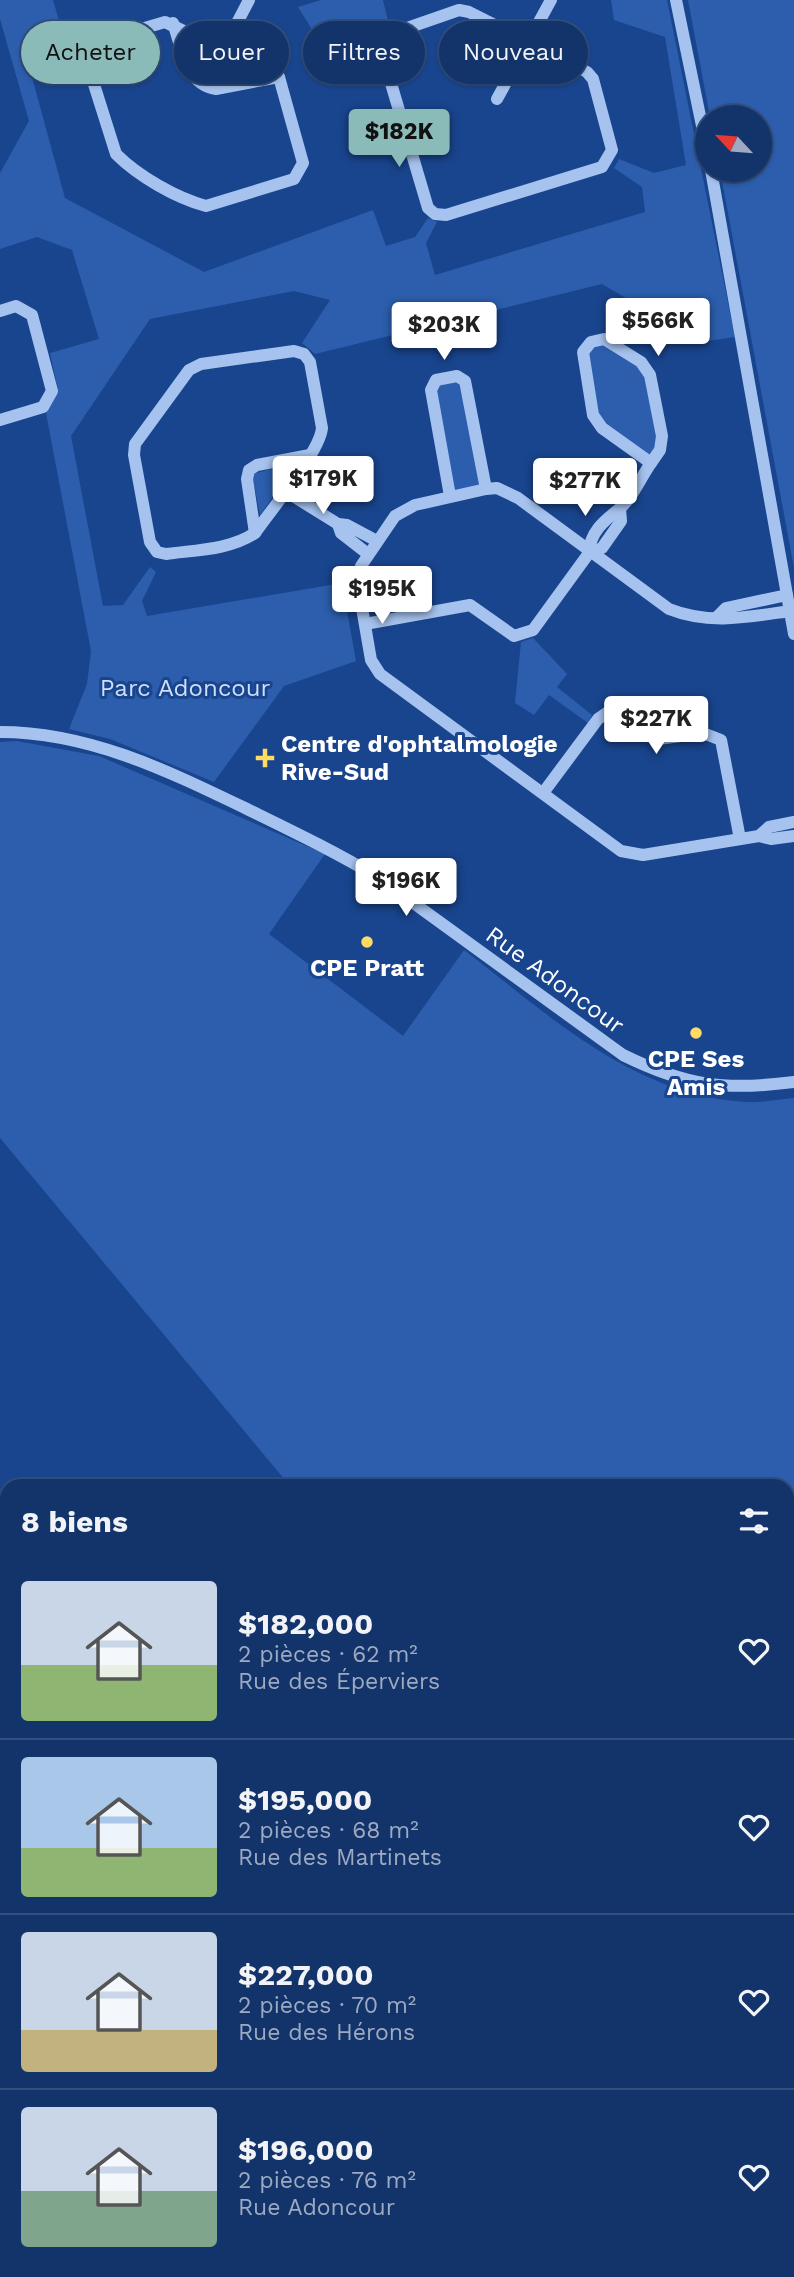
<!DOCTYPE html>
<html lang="fr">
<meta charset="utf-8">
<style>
:root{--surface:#13346a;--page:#203f72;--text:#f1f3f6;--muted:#9daac1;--line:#324f7e;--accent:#8bbbb9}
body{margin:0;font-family:"Work Sans",sans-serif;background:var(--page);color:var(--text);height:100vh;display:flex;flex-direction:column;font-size:26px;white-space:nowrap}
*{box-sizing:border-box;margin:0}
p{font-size:23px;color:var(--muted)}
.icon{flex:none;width:38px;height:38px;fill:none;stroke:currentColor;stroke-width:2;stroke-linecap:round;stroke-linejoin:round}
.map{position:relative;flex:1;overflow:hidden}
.drawer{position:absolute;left:0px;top:1479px;width:794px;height:800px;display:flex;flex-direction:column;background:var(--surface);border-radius:21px 21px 0 0;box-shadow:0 2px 5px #0004,0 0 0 2px var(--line)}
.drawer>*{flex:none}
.top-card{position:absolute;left:21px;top:21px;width:752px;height:63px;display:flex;gap:14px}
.needle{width:46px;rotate:296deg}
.controls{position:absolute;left:695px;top:105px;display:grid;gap:14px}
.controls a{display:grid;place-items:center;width:77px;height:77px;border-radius:50%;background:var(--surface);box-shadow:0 2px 5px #0004,0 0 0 2px var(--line);font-size:35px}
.price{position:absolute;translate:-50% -60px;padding:0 16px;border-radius:7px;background:#fff;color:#222;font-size:23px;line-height:46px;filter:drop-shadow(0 2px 4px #0008)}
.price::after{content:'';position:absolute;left:50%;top:42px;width:21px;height:16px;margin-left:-10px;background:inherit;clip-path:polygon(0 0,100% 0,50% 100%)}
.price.selected{background:var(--accent);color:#111}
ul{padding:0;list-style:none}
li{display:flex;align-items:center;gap:21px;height:175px;padding:0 21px}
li+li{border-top:2px solid var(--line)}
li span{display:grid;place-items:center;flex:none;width:196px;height:140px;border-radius:7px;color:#555}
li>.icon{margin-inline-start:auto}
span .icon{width:84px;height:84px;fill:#fffc;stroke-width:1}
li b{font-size:30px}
h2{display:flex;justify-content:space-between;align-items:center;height:84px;padding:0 21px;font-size:30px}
.tag{padding:0 24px;border-radius:32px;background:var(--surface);box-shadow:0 2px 5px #0004,0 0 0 2px var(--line);font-size:24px;line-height:63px}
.tag.selected{background:var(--accent);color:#111}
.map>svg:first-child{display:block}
.green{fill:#2c5ead}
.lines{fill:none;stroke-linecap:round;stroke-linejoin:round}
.minor{stroke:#a6c3ef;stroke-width:12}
.poi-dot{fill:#ffdb64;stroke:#19458e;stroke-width:2.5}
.labels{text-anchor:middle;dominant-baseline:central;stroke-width:6;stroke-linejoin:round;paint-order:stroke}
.park-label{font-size:24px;fill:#ccdefa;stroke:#19458e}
.poi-label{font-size:24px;font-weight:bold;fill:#fff;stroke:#19458e}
.street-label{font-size:24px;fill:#fff;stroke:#19458e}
</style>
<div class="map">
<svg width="794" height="2277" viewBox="0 0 794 2277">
<rect width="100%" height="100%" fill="#19458e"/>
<g class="green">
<path d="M0 0H53L62 31 85 43 83 49 59 38 24 48 65 198 204 272 373 210 386 246 415 237 428 218 437 222 426 243 435 275 645 212 642 187 614 168 619 159 654 173 686 165 665 37 614 20 611 0H667L735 337 700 342 602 284 315 354 302 343 330 300 294 291 150 319 71 436 103 606 123 605 150 567 156 572 142 601 147 616 342 583 356 661 284 686 214 782 110 739 69 729 87 684 91 651 46 413 58 390 50 353 99 339 72 250 37 237 0 249V173L29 121 0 19Z"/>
<path d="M321 0H383L388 21 381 33 376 53 333 63 298 7Z"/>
<path d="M688 0H794V568L720 170H760V117H710Z"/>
<path d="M199 40 245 67 241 72C234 75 226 79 219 79 200 79 188 56 199 40Z"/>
<path d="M604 339 641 362 662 436 651 463 602 428 583 352Z"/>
<path d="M457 376 486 489 450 496 436 380Z"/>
<path d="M297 463 260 515 252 474Z"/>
<path d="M533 638 567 674 557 687 592 715 588 723 549 695 534 715 515 703 521 642Z"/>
<path d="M17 741 99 756 325 854 269 934 403 1036 464 950C549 1015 634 1096 746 1102 762 1103 779 1099 794 1098V1824L788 1814V1486H290L0 1138V742Z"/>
</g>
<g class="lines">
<g class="minor">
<path d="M676 0 707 150"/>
<path d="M459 10 469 12 587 72 593 79 612 150 602 167 446 215 435 214 428 208 382 53 383 42 390 34Z"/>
<path d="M165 22 279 77 303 163 294 179 206 206C176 198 138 176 116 154L86 59 89 49 97 42Z"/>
<path d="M173 23C182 48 185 84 216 89L279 77"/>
<path d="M224 48 249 0"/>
<path d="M497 99 551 0"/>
<path d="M711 170 794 634"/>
<path d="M0 311 16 306 32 315 52 391 43 407 0 420"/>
<path d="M604 339 641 362 650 375 662 436 660 450 651 463 602 428 593 415 583 352 591 342Z"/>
<path d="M294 351 304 354 310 362 322 428C320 452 270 511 255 533 230 550 195 550 166 554L157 552 150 542 134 455 135 444 189 370 201 364Z"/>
<path d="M285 491 338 524"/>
<path d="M450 496 431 390 436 380 457 376 465 381 486 489"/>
<path d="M255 533 247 479 249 470 257 465 310 455"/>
<path d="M589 553C590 532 604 521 619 509 632 499 641 477 651 463"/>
<path d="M368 554 341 533 338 524 347 525 377 541"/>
<path d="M790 611C748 617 709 625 669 609L518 498 497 488 486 489 415 505 395 516 361 566 358 585 371 660 380 674 621 851 643 855 759 836 771 839 794 836"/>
<path d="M716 618 726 608 787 595"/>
<path d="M365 624 470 605 514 636 533 630 589 553 602 548 621 521 620 509"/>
<path d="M0 732C89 732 168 771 247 809 292 831 336 852 379 878L623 1055C686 1086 724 1091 794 1082"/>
<path d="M543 793 598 719 608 712 617 711 658 739 703 733 721 740 740 839"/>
<path d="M759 836 769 827 794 822"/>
<path d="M712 2272 714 2277"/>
<path d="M560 2277 579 2272"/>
</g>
</g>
<g class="poi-dot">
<path d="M261.5 747.5h7v7h7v7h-7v7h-7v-7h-7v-7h7z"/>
<circle cx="367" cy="942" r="7"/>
<circle cx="696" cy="1033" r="7"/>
</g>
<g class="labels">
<g class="park-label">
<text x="185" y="688">Parc Adoncour</text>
</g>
<g class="poi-label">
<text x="281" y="744" text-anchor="start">Centre d'ophtalmologie<tspan x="281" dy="28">Rive-Sud</tspan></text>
<text x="367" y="968">CPE Pratt</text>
<text x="696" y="1059">CPE Ses<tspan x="696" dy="28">Amis</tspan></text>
</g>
<g class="street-label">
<text transform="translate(555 980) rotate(36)">Rue Adoncour</text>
</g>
</g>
</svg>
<div class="controls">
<a><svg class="needle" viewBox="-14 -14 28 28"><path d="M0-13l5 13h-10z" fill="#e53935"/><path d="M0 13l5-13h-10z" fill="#9daac1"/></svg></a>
</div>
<b class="price selected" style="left:399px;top:169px">$182K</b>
<b class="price" style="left:658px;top:358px">$566K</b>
<b class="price" style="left:444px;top:362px">$203K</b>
<b class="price" style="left:323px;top:516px">$179K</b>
<b class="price" style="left:585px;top:518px">$277K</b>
<b class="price" style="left:382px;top:626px">$195K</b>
<b class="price" style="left:656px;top:756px">$227K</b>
<b class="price" style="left:406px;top:918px">$196K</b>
<div class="top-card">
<a class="tag selected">Acheter</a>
<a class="tag">Louer</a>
<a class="tag">Filtres</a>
<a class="tag">Nouveau</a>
</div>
<section class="drawer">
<h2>8 biens<svg class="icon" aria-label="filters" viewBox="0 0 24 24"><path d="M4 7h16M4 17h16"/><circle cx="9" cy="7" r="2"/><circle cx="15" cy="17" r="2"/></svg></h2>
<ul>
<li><span style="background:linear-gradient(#c9d6e8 60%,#8fb573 0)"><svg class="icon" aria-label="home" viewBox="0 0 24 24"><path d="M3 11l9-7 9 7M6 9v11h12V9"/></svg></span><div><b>$182,000</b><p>2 pièces · 62 m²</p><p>Rue des Éperviers</p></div><svg class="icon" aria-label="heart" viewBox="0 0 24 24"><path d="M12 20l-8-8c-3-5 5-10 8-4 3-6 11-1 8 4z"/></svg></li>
<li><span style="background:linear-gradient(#a9c7e8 65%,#8fb573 0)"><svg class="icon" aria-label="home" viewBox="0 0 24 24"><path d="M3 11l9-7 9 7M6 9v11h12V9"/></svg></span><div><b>$195,000</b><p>2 pièces · 68 m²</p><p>Rue des Martinets</p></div><svg class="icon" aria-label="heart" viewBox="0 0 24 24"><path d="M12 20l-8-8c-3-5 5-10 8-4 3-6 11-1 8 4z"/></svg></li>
<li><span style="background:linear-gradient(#c9d6e8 70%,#c2b280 0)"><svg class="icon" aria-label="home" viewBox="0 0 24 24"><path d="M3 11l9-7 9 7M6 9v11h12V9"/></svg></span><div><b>$227,000</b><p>2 pièces · 70 m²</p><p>Rue des Hérons</p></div><svg class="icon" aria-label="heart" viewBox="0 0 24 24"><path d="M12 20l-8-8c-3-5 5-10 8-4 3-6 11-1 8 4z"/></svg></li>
<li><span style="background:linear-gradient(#c9d6e8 60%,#7fa58c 0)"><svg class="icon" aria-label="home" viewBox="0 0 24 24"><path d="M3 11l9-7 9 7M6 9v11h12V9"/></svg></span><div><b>$196,000</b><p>2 pièces · 76 m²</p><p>Rue Adoncour</p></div><svg class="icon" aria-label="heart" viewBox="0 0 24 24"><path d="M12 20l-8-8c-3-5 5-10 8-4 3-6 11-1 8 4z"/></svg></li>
</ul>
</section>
</div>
